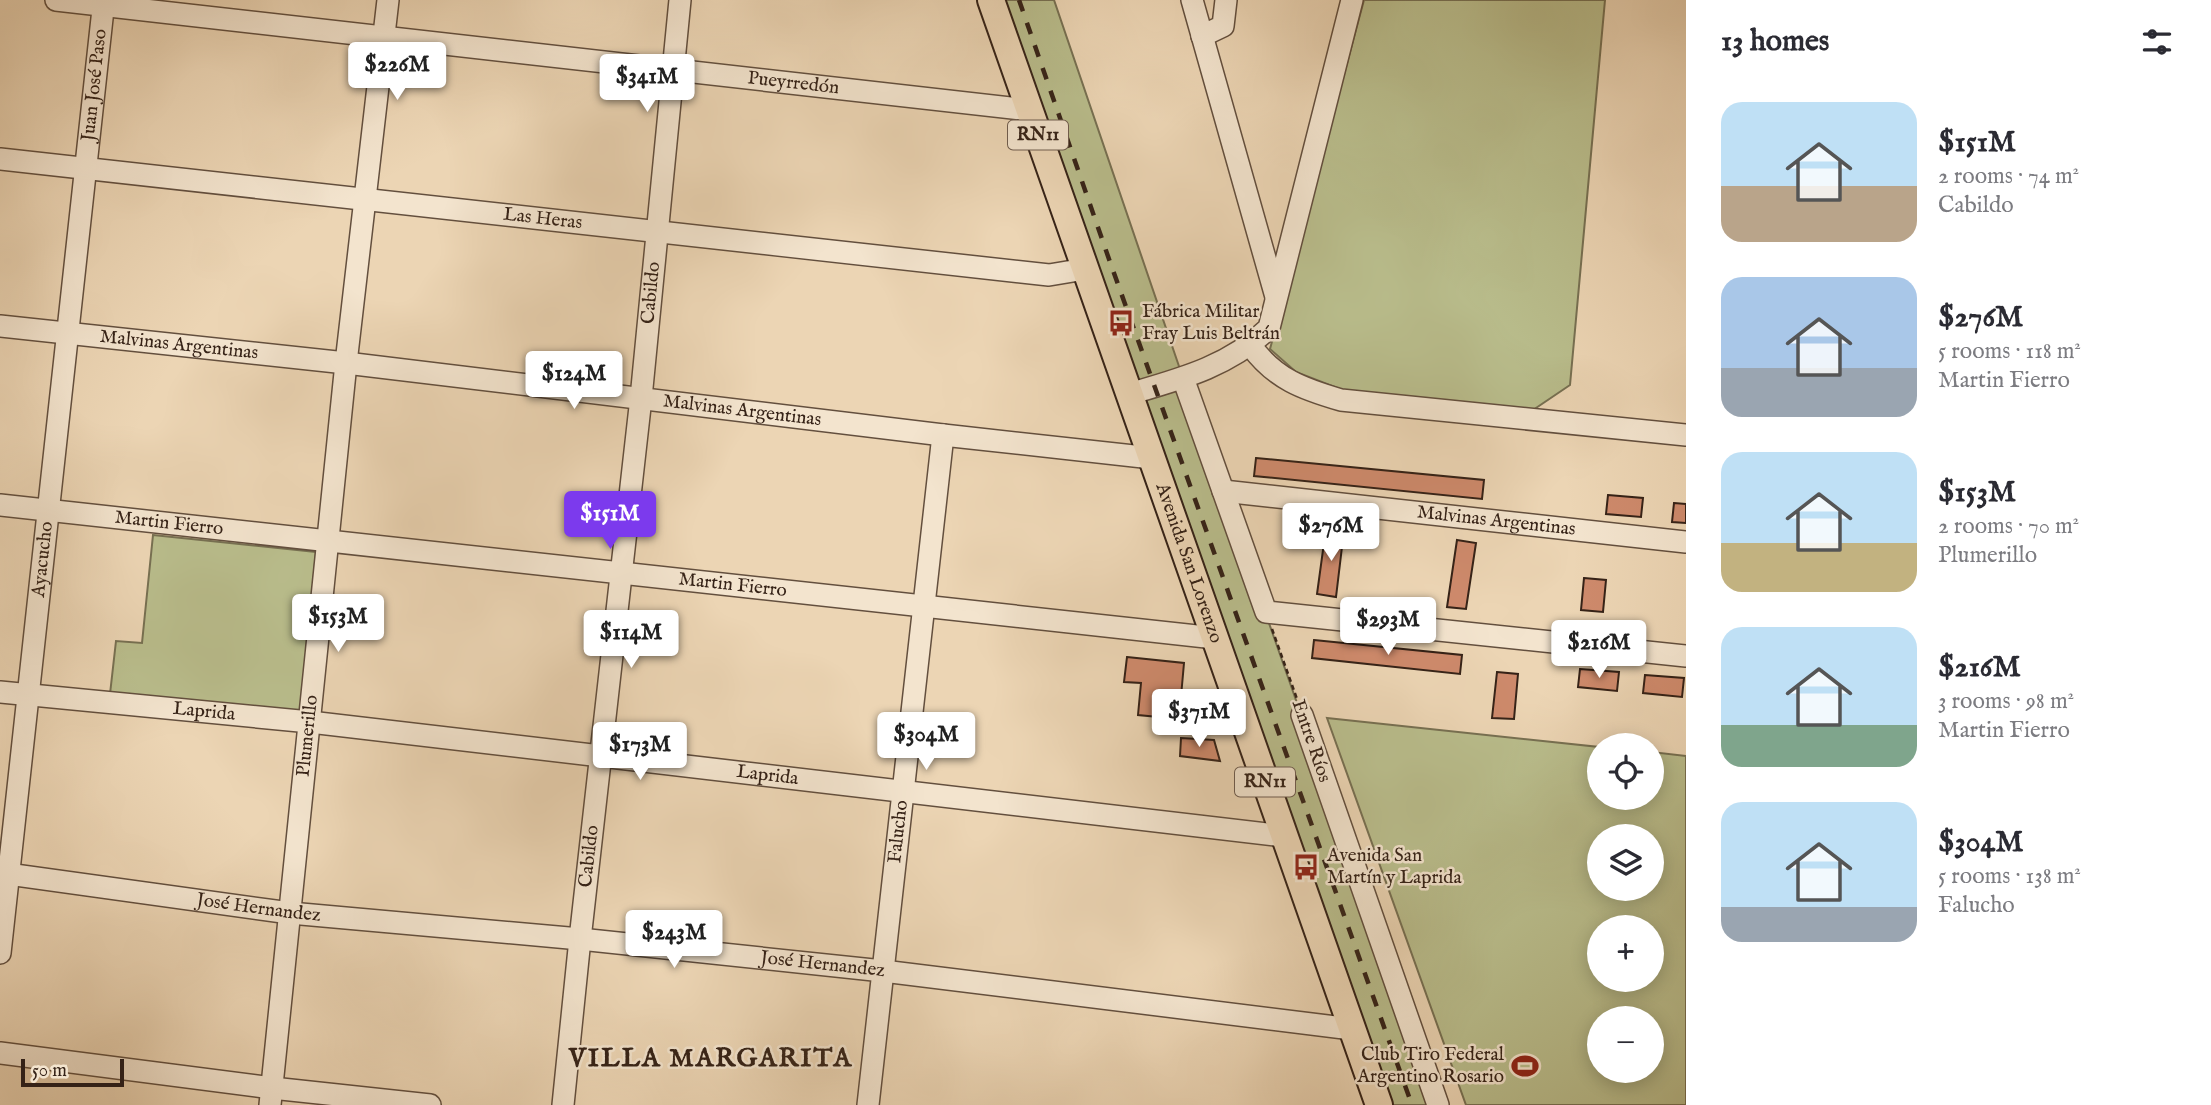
<!DOCTYPE html>
<meta charset="utf-8">
<style>
:root{--surface:#fff;--page:#f7f7f7;--text:#2b2b33;--muted:#7c7c81;--accent:#7c3aed}
body{margin:0;font-family:"IM FELL English",serif;background:var(--page);color:var(--text);height:100vh;display:flex;flex-direction:column;font-size:26px;white-space:nowrap}
*{box-sizing:border-box;margin:0}
p{font-size:23px;color:var(--muted)}
.icon{flex:none;width:38px;height:38px;fill:none;stroke:currentColor;stroke-width:2;stroke-linecap:round;stroke-linejoin:round}
.map{position:relative;flex:1;overflow:hidden}
.drawer{display:flex;flex-direction:column;background:var(--surface);width:525px}
.drawer>*{flex:none}
.tools{position:absolute;left:1587px;top:733px;display:grid;gap:14px}
.tools a{display:grid;place-items:center;width:77px;height:77px;border-radius:50%;background:var(--surface);box-shadow:0 4px 18px #0003;font-size:35px}
.scale{position:absolute;left:21px;bottom:18px;width:103px;box-sizing:border-box;padding-left:7px;border:4px solid #352217;border-top:0;font-size:19px;line-height:24px;white-space:nowrap;color:#352217;-webkit-text-stroke:5px #f3e4ce;paint-order:stroke}
.price{position:absolute;translate:-50% -60px;padding:0 16px;border-radius:7px;background:#fff;color:#222;font-size:23px;line-height:46px;filter:drop-shadow(0 2px 4px #0008)}
.price::after{content:'';position:absolute;left:50%;top:42px;width:21px;height:16px;margin-left:-10px;background:inherit;clip-path:polygon(0 0,100% 0,50% 100%)}
.price.active{background:var(--accent);color:#fff}
ul{padding:0;list-style:none}
li{display:flex;align-items:center;gap:21px;height:175px;padding:0 35px}
li span{display:grid;place-items:center;flex:none;width:196px;height:140px;border-radius:21px;color:#555}
li>.icon{margin-inline-start:auto}
span .icon{width:84px;height:84px;fill:#fffc;stroke-width:1}
li b{font-size:30px}
h2{display:flex;justify-content:space-between;align-items:center;height:84px;padding:0 35px;font-size:30px}
main{display:flex;flex:1;min-height:0}
.map>svg:first-child{display:block}
.green{fill:#b9bd8c;stroke:#777052;stroke-width:2;fill-rule:evenodd}
.building{fill:#ce8a6c;stroke:#352217;stroke-width:2}
.lines{fill:none;stroke-linecap:round;stroke-linejoin:round}
.minor-casing{stroke:#634f3e;stroke-width:24}
.major-casing{stroke:#352217;stroke-width:30}
.path{stroke:#352217;stroke-width:2.5;stroke-dasharray:5 3.5;stroke-linecap:butt}
.minor{stroke:#f3e4ce;stroke-width:21}
.major{stroke:#ecd5b4;stroke-width:26}
.rail{stroke:#352217;stroke-width:4.5;stroke-dasharray:12 12;stroke-linecap:butt}
.labels{text-anchor:middle;dominant-baseline:central;stroke-width:5;stroke-linejoin:round;paint-order:stroke}
.shield{fill:#f3e4ce;stroke:#6e5c4e;stroke-width:2}
.shield-label{font-size:18px;font-weight:bold;fill:#352217}
.street-label{font-size:19px;fill:#352217;stroke:#f3e4ce}
.poi-label{font-size:19px;fill:#352217;stroke:#f3e4ce;text-anchor:start}
.district-label{font-size:26px;font-weight:bold;letter-spacing:2px;fill:#352217;stroke:#f3e4ce}
</style>
<main>
<div class="map">
<svg width="1686" height="1105" viewBox="0 0 1686 1105">
<rect width="100%" height="100%" fill="#ecd5b4"/>
<filter id="stains"><feTurbulence type="fractalNoise" baseFrequency=".00286" numOctaves="4"/><feColorMatrix values="0 0 0 0 .2 0 0 0 0 .09 0 0 0 0 .02 0 0 0 .5 -.17"/></filter>
<radialGradient id="worn" r=".72"><stop offset=".6" stop-color="#630" stop-opacity="0"/><stop offset="1" stop-color="#630" stop-opacity=".3"/></radialGradient>
<g class="green">
<path d="M991 0H1054L1183 378 1438 1105H1379Z"/>
<path d="M1364 0H1605L1570 385 1530 412 1345 391 1296 372 1270 349Z"/>
<path d="M153 535 316 552 301 712 110 694 116 641 142 643Z"/>
<path d="M1327 718 1599 747 1600 798H1652V752L1686 756V1105H1466ZM1600 836H1652V889H1600ZM1600 928H1652V980H1600ZM1600 1018H1652V1071H1600Z"/>
</g>
<g class="building">
<path d="M1256 458 1484 480 1482 499 1254 476Z"/>
<path d="M1608 495 1643 498 1641 517 1606 514Z"/>
<path d="M1674 503 1686 504V523L1672 522Z"/>
<path d="M1326 528 1344 530 1336 597 1317 594Z"/>
<path d="M1457 540 1476 543 1466 609 1447 607Z"/>
<path d="M1584 578 1606 580 1603 612 1581 610Z"/>
<path d="M1314 640 1462 655 1460 674 1312 658Z"/>
<path d="M1127 657 1184 663 1179 719 1138 715 1141 683 1124 682Z"/>
<path d="M1580 669 1619 672 1617 691 1578 687Z"/>
<path d="M1497 672 1518 674 1514 719 1492 718Z"/>
<path d="M1645 675 1684 678 1682 697 1643 693Z"/>
<path d="M1181 738 1214 740 1220 761 1180 756Z"/>
</g>
<g class="lines">
<g class="minor-casing">
<g id="minor">
<path id="s1" d="M56 0 1029 110"/>
<path d="M1192 0 1276 297"/>
<path d="M1202 36 1223 26 1226 0"/>
<path id="s2" d="M0 159 1049 275 1085 269"/>
<path id="s3" d="M0 326 346 363 943 435 1152 458"/>
<path d="M1251 346C1275 379 1303 389 1341 400L1686 435"/>
<path d="M1183 378 1266 612 1686 656"/>
<path d="M1129 394C1181 379 1230 366 1269 328L1352 0"/>
<path id="s4" d="M1223 491 1686 542"/>
<path id="s5" d="M0 505 1215 638"/>
<path id="s6" d="M0 692 310 722 1284 836"/>
<path d="M1302 715 1438 1105"/>
<path id="s7" d="M0 873 290 913 580 939 883 971 1352 1029"/>
<path id="s8" d="M0 953 104 0"/>
<path d="M0 1053 272 1088 430 1105"/>
<path id="s9" d="M270 1105 346 363 388 0"/>
<path id="s10" d="M563 1105 580 939 641 398 680 0"/>
<path id="s11" d="M868 1105 943 435"/>
</g>
</g>
<g class="major-casing">
<g id="major">
<path id="s12" d="M991 0 1379 1105"/>
</g>
</g>
<path class="path" d="M1272 629 1297 699"/>
<use href="#minor" class="minor"/>
<use href="#major" class="major"/>
<path class="rail" d="M1019 0 1110 262 1412 1105"/>
</g>
<defs>
<g id="bus-bare" transform="scale(2.1)"><path d="M-5-6H5V4H4V6H2V4H-2V6H-4V4H-5ZM-3.5-4V0h7V-4ZM-3.5 1.2v1.5H-2V1.2ZM2 1.2v1.5H3.5V1.2Z" fill="#8f2418" stroke="#f3e4ce" stroke-width="2.5" paint-order="stroke"/></g>
<g id="stadium-bare" transform="scale(2.1)"><path d="M0-5a6.5 5 0 1 0 0 10a6.5 5 0 1 0 0-10ZM-3.5-1.8h7v3.6h-7Z" fill="#8f2418" stroke="#f3e4ce" stroke-width="2.5" paint-order="stroke"/></g>
</defs>
<g fill-rule="evenodd">
<use href="#bus-bare" x="1121" y="323"/>
<use href="#bus-bare" x="1306" y="867"/>
<use href="#stadium-bare" x="1525" y="1066"/>
</g>
<g class="labels">
<g class="shield">
<rect x="1008" y="120.5" width="60" height="29" rx="5"/>
<rect x="1235" y="767.5" width="60" height="29" rx="5"/>
</g>
<g class="shield-label">
<text x="1038" y="135">RN11</text>
<text x="1265" y="782">RN11</text>
</g>
<g class="street-label">
<text stroke="none"><textPath href="#s8" startOffset="873">Juan José Paso</textPath></text>
<text stroke="none"><textPath href="#s1" startOffset="742">Pueyrredón</textPath></text>
<text stroke="none"><textPath href="#s2" startOffset="546">Las Heras</textPath></text>
<text stroke="none"><textPath href="#s10" startOffset="817">Cabildo</textPath></text>
<text stroke="none"><textPath href="#s3" startOffset="180">Malvinas Argentinas</textPath></text>
<text stroke="none"><textPath href="#s3" startOffset="747">Malvinas Argentinas</textPath></text>
<text stroke="none"><textPath href="#s4" startOffset="275">Malvinas Argentinas</textPath></text>
<text stroke="none"><textPath href="#s5" startOffset="170">Martin Fierro</textPath></text>
<text stroke="none"><textPath href="#s8" startOffset="396">Ayacucho</textPath></text>
<text stroke="none"><textPath href="#s12" startOffset="597">Avenida San Lorenzo</textPath></text>
<text stroke="none"><textPath href="#s5" startOffset="737">Martin Fierro</textPath></text>
<text stroke="none"><textPath href="#s6" startOffset="205">Laprida</textPath></text>
<text stroke="none"><textPath href="#s9" startOffset="371">Plumerillo</textPath></text>
<text transform="translate(1311 741) rotate(71)">Entre Ríos</text>
<text stroke="none"><textPath href="#s6" startOffset="772">Laprida</textPath></text>
<text stroke="none"><textPath href="#s11" startOffset="275">Falucho</textPath></text>
<text stroke="none"><textPath href="#s10" startOffset="250">Cabildo</textPath></text>
<text stroke="none"><textPath href="#s7" startOffset="261">José Hernandez</textPath></text>
<text stroke="none"><textPath href="#s7" startOffset="828">José Hernandez</textPath></text>
</g>
<g class="poi-label">
<text x="1142" y="312">Fábrica Militar<tspan x="1142" dy="22">Fray Luis Beltrán</tspan></text>
<text x="1327" y="856">Avenida San<tspan x="1327" dy="22">Martín y Laprida</tspan></text>
<text x="1504" y="1055" text-anchor="end">Club Tiro Federal<tspan x="1504" dy="22">Argentino Rosario</tspan></text>
</g>
<g class="district-label">
<text x="711" y="1058">VILLA MARGARITA</text>
</g>
</g>
<rect width="100%" height="100%" filter="url(#stains)"/>
<rect width="100%" height="100%" fill="url(#worn)"/>
</svg>
<div class="tools">
<a><svg class="icon" aria-label="locate" viewBox="0 0 24 24"><circle cx="12" cy="12" r="6"/><path d="M12 2v4M12 18v4M2 12h4M18 12h4"/></svg></a>
<a><svg class="icon" aria-label="layers" viewBox="0 0 24 24"><path d="M12 4l9 5-9 5-9-5zM3 14l9 5 9-5"/></svg></a>
<a>+</a>
<a>−</a>
</div>
<div class="scale">50 m</div>
<b class="price" style="left:397px;top:102px">$226M</b>
<b class="price" style="left:647px;top:114px">$341M</b>
<b class="price" style="left:574px;top:411px">$124M</b>
<b class="price active" style="left:610px;top:551px">$151M</b>
<b class="price" style="left:1331px;top:563px">$276M</b>
<b class="price" style="left:338px;top:654px">$153M</b>
<b class="price" style="left:1388px;top:657px">$293M</b>
<b class="price" style="left:631px;top:670px">$114M</b>
<b class="price" style="left:1599px;top:680px">$216M</b>
<b class="price" style="left:1199px;top:749px">$371M</b>
<b class="price" style="left:926px;top:772px">$304M</b>
<b class="price" style="left:640px;top:782px">$173M</b>
<b class="price" style="left:674px;top:970px">$243M</b>
</div>
<section class="drawer">
<h2>13 homes<svg class="icon" aria-label="filters" viewBox="0 0 24 24"><path d="M4 7h16M4 17h16"/><circle cx="9" cy="7" r="2"/><circle cx="15" cy="17" r="2"/></svg></h2>
<ul>
<li><span style="background:linear-gradient(#bfe0f5 60%,#b9a48a 0)"><svg class="icon" aria-label="home" viewBox="0 0 24 24"><path d="M3 11l9-7 9 7M6 9v11h12V9"/></svg></span><div><b>$151M</b><p>2 rooms · 74 m²</p><p>Cabildo</p></div></li>
<li><span style="background:linear-gradient(#a9c7e8 65%,#9aa5b1 0)"><svg class="icon" aria-label="home" viewBox="0 0 24 24"><path d="M3 11l9-7 9 7M6 9v11h12V9"/></svg></span><div><b>$276M</b><p>5 rooms · 118 m²</p><p>Martin Fierro</p></div></li>
<li><span style="background:linear-gradient(#bfe0f5 65%,#c2b280 0)"><svg class="icon" aria-label="home" viewBox="0 0 24 24"><path d="M3 11l9-7 9 7M6 9v11h12V9"/></svg></span><div><b>$153M</b><p>2 rooms · 70 m²</p><p>Plumerillo</p></div></li>
<li><span style="background:linear-gradient(#bfe0f5 70%,#7fa58c 0)"><svg class="icon" aria-label="home" viewBox="0 0 24 24"><path d="M3 11l9-7 9 7M6 9v11h12V9"/></svg></span><div><b>$216M</b><p>3 rooms · 98 m²</p><p>Martin Fierro</p></div></li>
<li><span style="background:linear-gradient(#bfe0f5 75%,#9aa5b1 0)"><svg class="icon" aria-label="home" viewBox="0 0 24 24"><path d="M3 11l9-7 9 7M6 9v11h12V9"/></svg></span><div><b>$304M</b><p>5 rooms · 138 m²</p><p>Falucho</p></div></li>
</ul>
</section>
</main>
